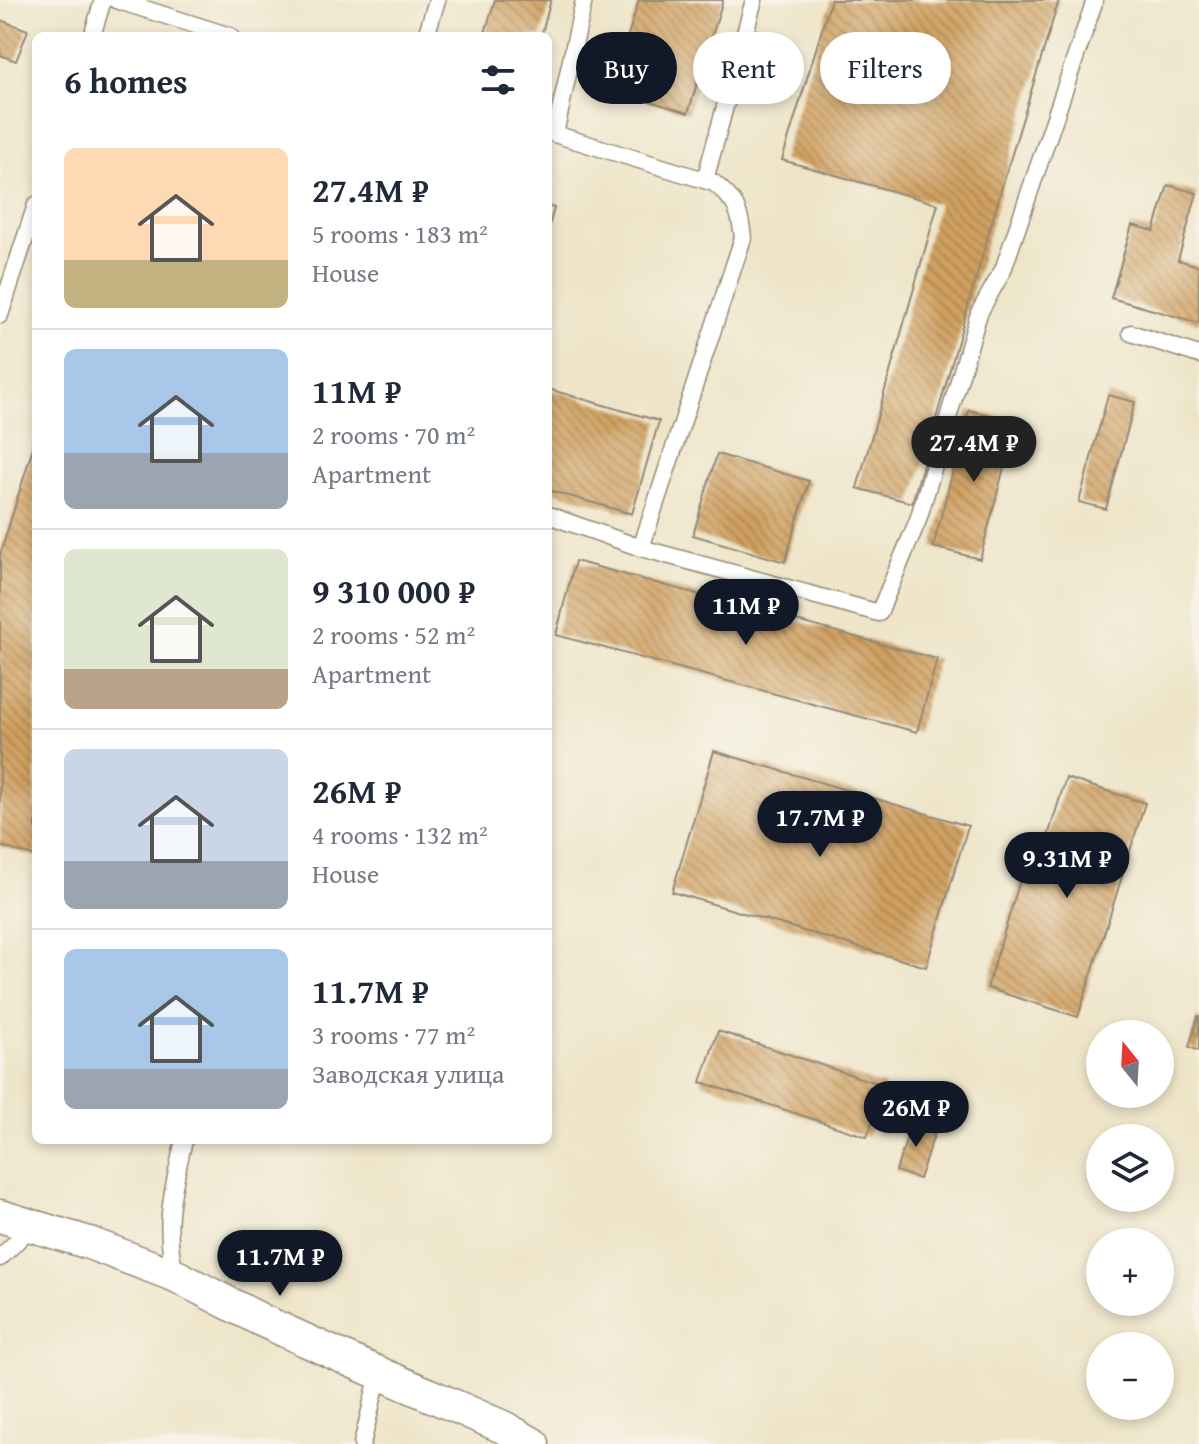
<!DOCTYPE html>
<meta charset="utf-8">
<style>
:root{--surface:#fff;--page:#f6f6f7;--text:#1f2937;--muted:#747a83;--line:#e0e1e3;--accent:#111827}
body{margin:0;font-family:"Gentium Book Plus",serif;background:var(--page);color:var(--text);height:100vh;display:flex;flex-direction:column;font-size:30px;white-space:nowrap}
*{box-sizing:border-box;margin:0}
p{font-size:26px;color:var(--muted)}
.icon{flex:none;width:44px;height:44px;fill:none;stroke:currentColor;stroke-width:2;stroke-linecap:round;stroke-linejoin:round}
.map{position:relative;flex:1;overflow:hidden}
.drawer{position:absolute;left:32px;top:32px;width:520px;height:1112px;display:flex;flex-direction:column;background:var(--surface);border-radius:12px;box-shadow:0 4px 12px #0003}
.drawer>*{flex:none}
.guide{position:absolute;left:576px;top:32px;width:502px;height:72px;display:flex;gap:16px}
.needle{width:52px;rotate:342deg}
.controls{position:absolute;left:1086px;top:1020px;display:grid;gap:16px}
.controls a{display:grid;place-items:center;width:88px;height:88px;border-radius:50%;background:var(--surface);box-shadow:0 4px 12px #0003;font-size:40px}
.price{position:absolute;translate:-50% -68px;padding:0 18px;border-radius:28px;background:var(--accent);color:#fff;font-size:26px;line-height:52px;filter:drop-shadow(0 2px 4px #0008)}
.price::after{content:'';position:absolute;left:50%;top:48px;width:24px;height:18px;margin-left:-12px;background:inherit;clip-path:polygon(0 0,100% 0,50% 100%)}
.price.active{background:#222;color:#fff}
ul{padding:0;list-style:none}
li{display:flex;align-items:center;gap:24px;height:200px;padding:0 32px}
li+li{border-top:2px solid var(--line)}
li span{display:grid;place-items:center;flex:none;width:224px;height:160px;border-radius:12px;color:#555}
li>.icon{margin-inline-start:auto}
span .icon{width:96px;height:96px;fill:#fffc;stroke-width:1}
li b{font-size:34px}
h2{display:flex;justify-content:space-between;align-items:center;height:96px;padding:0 32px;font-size:34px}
.tag{padding:0 28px;border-radius:36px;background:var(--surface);box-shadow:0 4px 12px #0003;font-size:28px;line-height:72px}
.tag.active{background:var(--accent);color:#fff}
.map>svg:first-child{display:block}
.building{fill:url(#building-back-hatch)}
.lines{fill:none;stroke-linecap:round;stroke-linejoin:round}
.lane-casing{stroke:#948874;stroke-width:19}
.street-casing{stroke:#948874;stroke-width:35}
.lane{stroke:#fff;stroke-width:16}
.street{stroke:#fff;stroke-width:32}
</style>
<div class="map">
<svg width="1199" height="1444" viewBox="0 0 1199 1444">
<defs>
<pattern id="building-back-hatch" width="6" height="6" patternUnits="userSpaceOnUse" patternTransform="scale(2)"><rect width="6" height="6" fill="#d0a060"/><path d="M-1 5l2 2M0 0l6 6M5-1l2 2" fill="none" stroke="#aa834f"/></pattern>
</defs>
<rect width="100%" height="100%" fill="#f7f3e8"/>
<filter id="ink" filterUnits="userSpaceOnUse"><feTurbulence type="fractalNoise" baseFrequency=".0125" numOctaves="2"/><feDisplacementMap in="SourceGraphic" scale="16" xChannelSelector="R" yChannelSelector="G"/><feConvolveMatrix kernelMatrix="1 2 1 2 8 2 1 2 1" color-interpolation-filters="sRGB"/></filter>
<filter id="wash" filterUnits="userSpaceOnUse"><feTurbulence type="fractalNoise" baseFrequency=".006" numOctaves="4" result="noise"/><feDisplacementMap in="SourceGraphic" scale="32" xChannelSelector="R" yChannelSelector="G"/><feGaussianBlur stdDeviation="1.8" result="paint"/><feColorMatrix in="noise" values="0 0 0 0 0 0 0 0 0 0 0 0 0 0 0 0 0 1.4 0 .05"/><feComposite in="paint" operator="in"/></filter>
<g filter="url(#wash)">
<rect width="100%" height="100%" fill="#eee5c9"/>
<g id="blocks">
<g class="building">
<path d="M495 0H551L541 36H484Z"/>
<path d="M639 0H723L688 113 611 89Z"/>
<path d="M831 0H1059L1003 183 912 503 857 488 938 204 782 160Z"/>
<path d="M0 20 28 30 16 61 0 55Z"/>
<path d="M1168 185 1197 193 1178 260 1199 266V323L1111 298 1132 225 1154 231Z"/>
<path d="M548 206 554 208 549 226H548Z"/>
<path d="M548 389 659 421 632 514 548 490Z"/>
<path d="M1108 395 1135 402 1106 509 1079 502Z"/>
<path d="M969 410 1016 422 980 559 933 547Z"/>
<path d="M35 441H36V857L0 846V555Z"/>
<path d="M717 454 809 481 785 562 693 535Z"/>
<path d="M575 561 937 659 917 732 556 635Z"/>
<path d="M714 751 968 826 926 967 672 892Z"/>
<path d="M1066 778 1145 803 1078 1017 987 988 1026 861 1039 865Z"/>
<path d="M1198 1016H1199V1051L1189 1047Z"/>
<path d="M718 1031 885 1086 867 1137 701 1082Z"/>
<path d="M913 1119 937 1126 919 1179 896 1171Z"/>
</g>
</g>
</g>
<g filter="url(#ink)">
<use href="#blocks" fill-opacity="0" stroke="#948874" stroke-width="2"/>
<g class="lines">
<g class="lane-casing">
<g id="lane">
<path d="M116 0 230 36"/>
<path d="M92 36 103 0"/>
<path d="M426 36 437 0"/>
<path d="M548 132 714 183C736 201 740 210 743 238L641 548 879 613 918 520 979 313 1003 270 1095 0"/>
<path d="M555 134 584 0"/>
<path d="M705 180 754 0"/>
<path d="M0 315 36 205"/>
<path d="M1131 333 1199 355"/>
<path d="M548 515 641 548"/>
<path d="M0 1258 32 1226"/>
<path d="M176 1276C162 1225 173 1189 184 1140"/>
<path d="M362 1444 379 1373"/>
</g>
</g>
<g class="street-casing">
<path id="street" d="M0 1216 89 1243 176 1276 261 1320 349 1360 503 1427 533 1444"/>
</g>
<use href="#lane" class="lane"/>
<use href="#street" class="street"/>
</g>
</g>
</svg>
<div class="controls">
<a><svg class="needle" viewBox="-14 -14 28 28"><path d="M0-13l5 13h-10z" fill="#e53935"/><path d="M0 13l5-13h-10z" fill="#747a83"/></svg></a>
<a><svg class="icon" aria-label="layers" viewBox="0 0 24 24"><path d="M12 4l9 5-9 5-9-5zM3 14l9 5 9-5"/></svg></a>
<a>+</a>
<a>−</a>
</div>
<b class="price active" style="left:974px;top:484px">27.4M ₽</b>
<b class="price" style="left:746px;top:647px">11M ₽</b>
<b class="price" style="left:820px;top:859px">17.7M ₽</b>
<b class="price" style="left:1067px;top:900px">9.31M ₽</b>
<b class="price" style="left:916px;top:1149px">26M ₽</b>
<b class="price" style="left:280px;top:1298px">11.7M ₽</b>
<div class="guide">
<a class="tag active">Buy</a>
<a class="tag">Rent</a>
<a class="tag">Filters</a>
</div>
<section class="drawer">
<h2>6 homes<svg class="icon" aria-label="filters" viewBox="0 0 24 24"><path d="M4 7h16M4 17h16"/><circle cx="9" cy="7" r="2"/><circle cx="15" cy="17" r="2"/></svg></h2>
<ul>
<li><span style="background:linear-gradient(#ffd9b3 70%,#c2b280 0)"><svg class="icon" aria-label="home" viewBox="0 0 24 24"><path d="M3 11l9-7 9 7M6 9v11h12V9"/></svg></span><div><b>27.4M ₽</b><p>5 rooms · 183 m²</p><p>House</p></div></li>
<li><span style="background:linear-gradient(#a9c7e8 65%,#9aa5b1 0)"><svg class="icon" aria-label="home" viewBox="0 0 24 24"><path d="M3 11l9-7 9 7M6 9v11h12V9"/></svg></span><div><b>11M ₽</b><p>2 rooms · 70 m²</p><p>Apartment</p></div></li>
<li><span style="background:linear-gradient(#dfe7d0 75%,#b9a48a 0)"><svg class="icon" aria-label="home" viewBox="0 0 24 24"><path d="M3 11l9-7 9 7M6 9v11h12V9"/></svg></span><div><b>9 310 000 ₽</b><p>2 rooms · 52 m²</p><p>Apartment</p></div></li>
<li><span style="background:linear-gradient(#c9d6e8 70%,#9aa5b1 0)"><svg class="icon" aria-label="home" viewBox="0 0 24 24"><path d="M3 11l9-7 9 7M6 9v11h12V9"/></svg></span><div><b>26M ₽</b><p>4 rooms · 132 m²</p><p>House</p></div></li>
<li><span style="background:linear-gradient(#a9c7e8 75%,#9aa5b1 0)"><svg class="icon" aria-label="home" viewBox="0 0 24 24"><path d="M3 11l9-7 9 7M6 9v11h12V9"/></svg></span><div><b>11.7M ₽</b><p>3 rooms · 77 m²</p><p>Заводская улица</p></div></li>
</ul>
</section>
</div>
